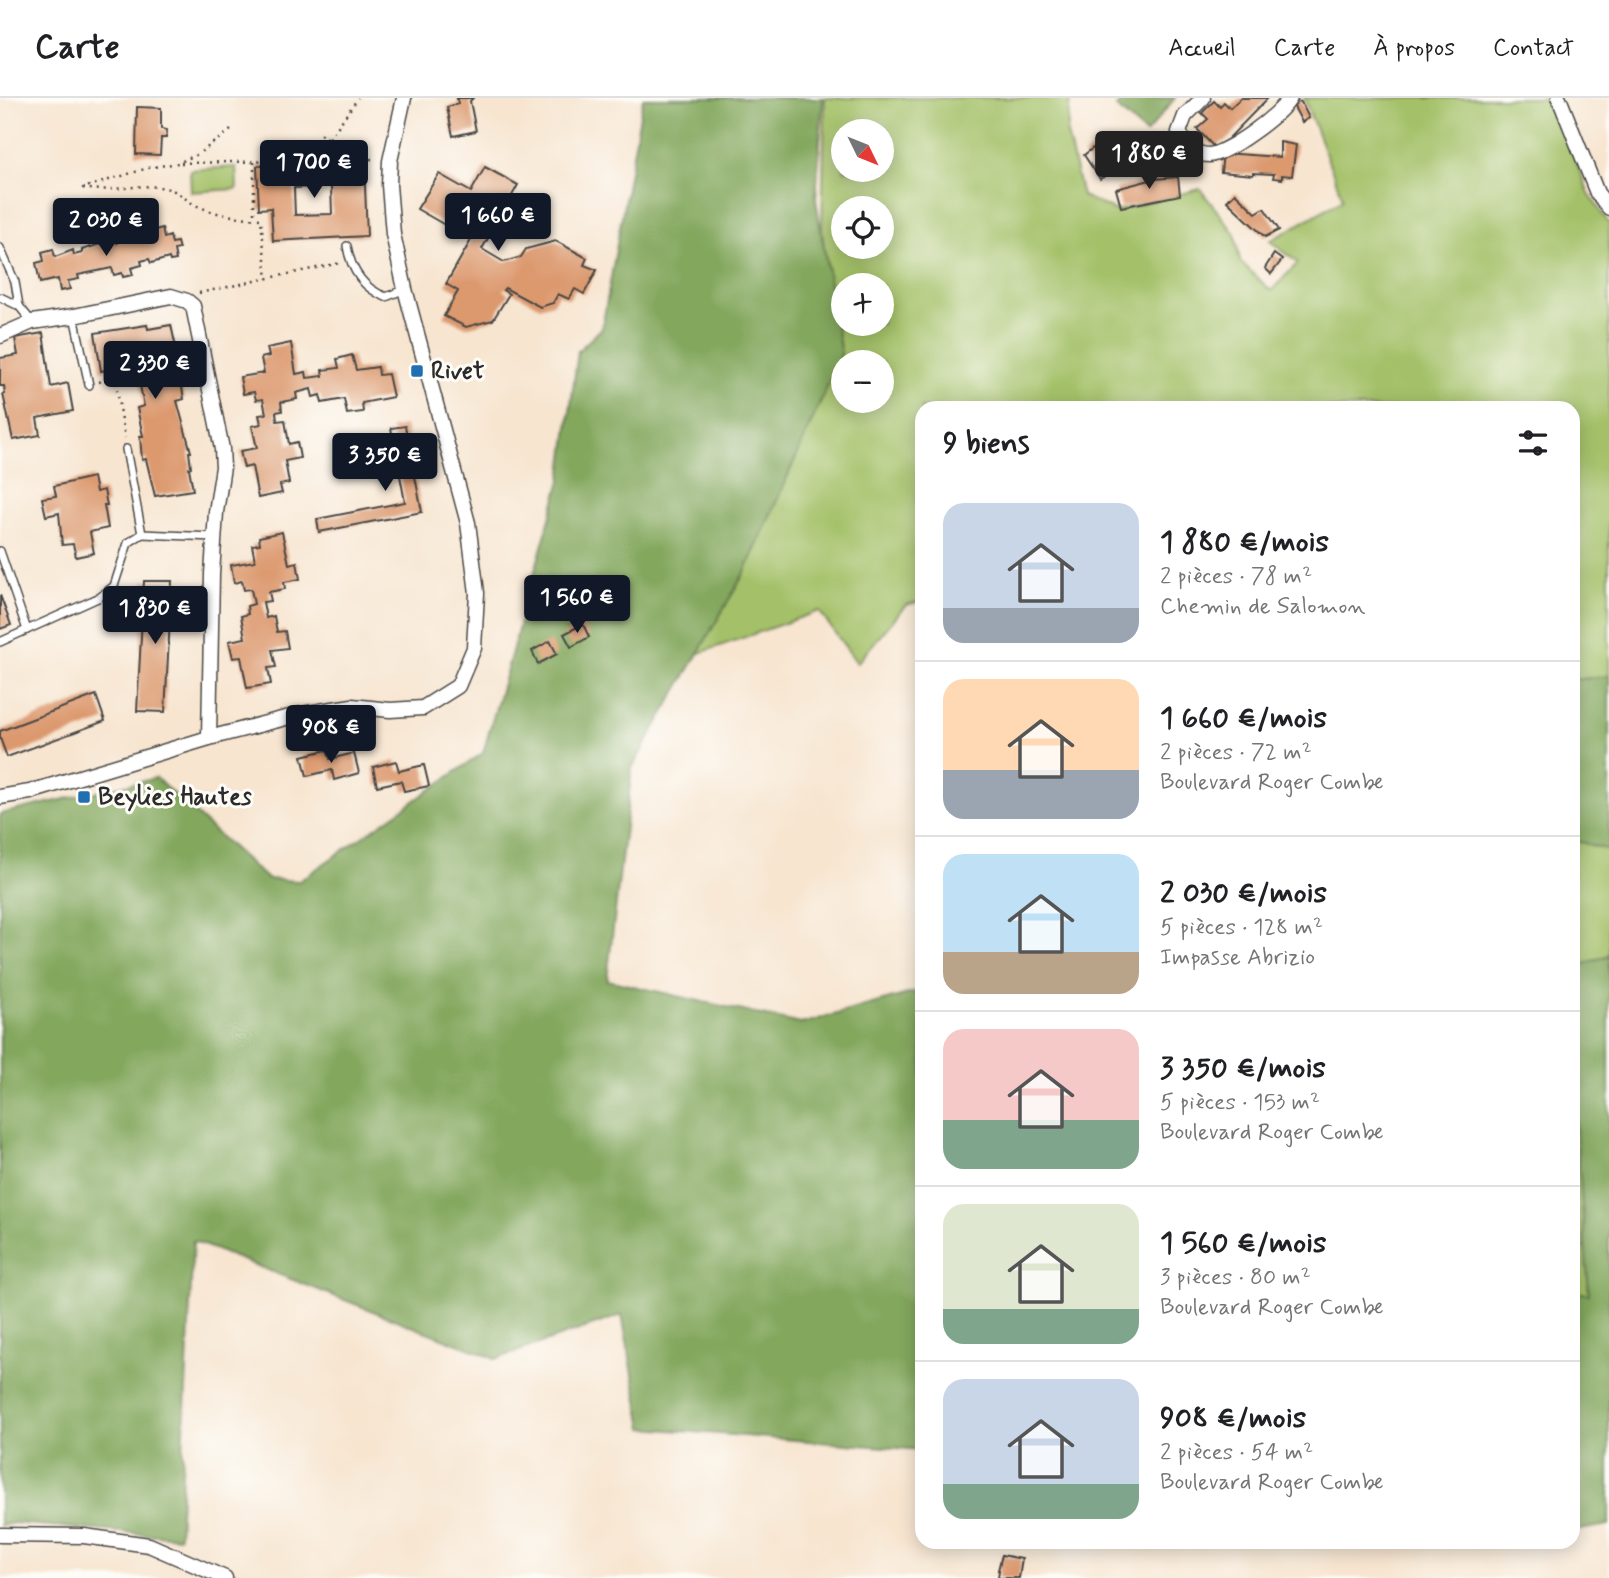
<!DOCTYPE html>
<html lang="fr">
<meta charset="utf-8">
<style>
:root{--surface:#fff;--page:#f2f2f2;--text:#202124;--muted:#757577;--line:#e0e0e0;--accent:#111827}
body{margin:0;font-family:Mynerve,sans-serif;background:var(--page);color:var(--text);height:100vh;display:flex;flex-direction:column;font-size:26px;white-space:nowrap}
*{box-sizing:border-box;margin:0}
p{font-size:23px;color:var(--muted)}
.icon{flex:none;width:38px;height:38px;fill:none;stroke:currentColor;stroke-width:2;stroke-linecap:round;stroke-linejoin:round}
.map{position:relative;flex:1;overflow:hidden}
.panel{position:absolute;left:915px;top:303px;width:665px;height:1148px;display:flex;flex-direction:column;background:var(--surface);border-radius:21px;box-shadow:0 4px 18px #0003}
.panel>*{flex:none}
.needle{width:46px;rotate:133deg}
.buttons{position:absolute;left:831px;top:21px;display:grid;gap:14px}
.buttons a{display:grid;place-items:center;width:63px;height:63px;border-radius:50%;background:var(--surface);box-shadow:0 4px 18px #0003;font-size:35px}
.price{position:absolute;translate:-50% -60px;padding:0 16px;border-radius:7px;background:var(--accent);color:#fff;font-size:23px;line-height:46px;filter:drop-shadow(0 2px 4px #0008)}
.price::after{content:'';position:absolute;left:50%;top:42px;width:21px;height:16px;margin-left:-10px;background:inherit;clip-path:polygon(0 0,100% 0,50% 100%)}
.price.selected{background:#222;color:#fff}
ul{padding:0;list-style:none}
li{display:flex;align-items:center;gap:21px;height:175px;padding:0 28px}
li+li{border-top:2px solid var(--line)}
li span{display:grid;place-items:center;flex:none;width:196px;height:140px;border-radius:21px;color:#555}
li>.icon{margin-inline-start:auto}
span .icon{width:84px;height:84px;fill:#fffc;stroke-width:1}
li b{font-size:30px}
h2{display:flex;justify-content:space-between;align-items:center;height:84px;padding:0 28px;font-size:30px}
header{display:flex;align-items:center;gap:42px;box-sizing:border-box;height:98px;padding:0 35px;background:var(--surface);border-bottom:2px solid var(--line)}
header strong{font-size:33px}
nav{display:flex;gap:38px;margin-inline-start:auto;font-size:24px}
.map>svg:first-child{display:block}
.green{fill:#a4c169;stroke:#68764a;stroke-width:2;fill-rule:evenodd}
.forest{fill:#83a75d;stroke:#576944;stroke-width:2}
.building{fill:#dc996e;fill-rule:evenodd}
.lines{fill:none;stroke-linecap:round;stroke-linejoin:round}
.lane-casing{stroke:#4a4744;stroke-width:10}
.street-casing{stroke:#4a4744;stroke-width:17}
.path{stroke:#4a4744;stroke-width:2.5;stroke-dasharray:2 5;stroke-linecap:butt}
.lane{stroke:#fff;stroke-width:7}
.street{stroke:#fff;stroke-width:14}
.poi-dot{fill:#1f6fb2;stroke:#fdfcf7;stroke-width:2.5}
.labels{text-anchor:middle;dominant-baseline:central;stroke-width:6;stroke-linejoin:round;paint-order:stroke}
.poi-label{font-size:24px;font-weight:bold;fill:#2b2b2b;stroke:#fdfcf7;text-anchor:start}
</style>
<header>
<strong>Carte</strong>
<nav><a>Accueil</a><a>Carte</a><a>À propos</a><a>Contact</a></nav>
</header>
<div class="map">
<svg width="1609" height="1480" viewBox="0 0 1609 1480">
<rect width="100%" height="100%" fill="#fdfcf7"/>
<filter id="ink" filterUnits="userSpaceOnUse"><feTurbulence type="fractalNoise" baseFrequency=".0143" numOctaves="2"/><feDisplacementMap in="SourceGraphic" scale="14" xChannelSelector="R" yChannelSelector="G"/><feConvolveMatrix kernelMatrix="1 2 1 2 8 2 1 2 1" color-interpolation-filters="sRGB"/></filter>
<filter id="wash" filterUnits="userSpaceOnUse"><feTurbulence type="fractalNoise" baseFrequency=".00686" numOctaves="4" result="noise"/><feDisplacementMap in="SourceGraphic" scale="28" xChannelSelector="R" yChannelSelector="G"/><feGaussianBlur stdDeviation="1.57" result="paint"/><feColorMatrix in="noise" values="0 0 0 0 0 0 0 0 0 0 0 0 0 0 0 0 0 1.4 0 .05"/><feComposite in="paint" operator="in"/></filter>
<g filter="url(#wash)">
<rect width="100%" height="100%" fill="#f7e5d0"/>
<g class="green">
<path d="M825 0H1070L1067 36 1082 98 1116 113 1200 91 1235 136 1240 163 1271 193 1298 165 1270 143 1343 101 1304 0H1551L1589 96 1609 126V578L1573 582V310H922V503L906 507 857 565 819 513 697 556 746 472 841 257 822 134ZM844 33H882V72H844ZM844 110H882V149H844ZM844 187H882V226H844ZM844 264H882V303H844Z"/>
<path d="M236 69 237 91 191 94 190 72Z"/>
<path d="M1573 742 1609 752V857L1573 870Z"/>
<path d="M1573 992 1589 1197 1573 1194Z"/>
</g>
<g class="forest">
<path d="M643 0H823L816 101 841 257 746 472 632 670 607 882 801 926 922 892V1352L643 1330 622 1217 496 1261 193 1143 179 1439 14 1425 0 1428V716L156 680 267 781 299 783 483 655 561 382 578 253 602 230Z"/>
<path d="M1125 0H1175L1146 36 1116 9Z"/>
<path d="M1609 578V752L1573 742V582Z"/>
<path d="M1609 857V1427L1573 1433V1194L1589 1196 1573 992V870Z"/>
</g>
<g id="blocks">
<g class="building">
<path d="M457 0H473L470 3 476 33 453 38 447 9 458 6Z"/>
<path d="M1241 0H1268L1228 41 1214 49 1197 31 1208 21 1202 15 1214 3 1220 9 1224 4 1230 10Z"/>
<path d="M1297 3 1301 4 1309 20 1302 24 1294 9Z"/>
<path d="M137 9 161 10V31L167 32 166 40H161L160 57 136 56Z"/>
<path d="M1280 44 1296 47 1292 78 1282 77V81L1273 80 1274 76 1253 75V77L1221 74 1223 55 1280 59Z"/>
<path d="M1093 50 1110 75 1100 81 1084 57Z"/>
<path d="M364 63 367 138 273 143 271 110 259 111 257 68ZM331 88 332 116 295 117 294 90Z"/>
<path d="M485 69 518 87 482 151 504 164 521 159 526 151 556 143 587 160 584 167 597 172 584 196 575 191 569 201 558 196 553 205 540 209 505 190 503 192 509 196 493 222 466 229 444 218 458 193 446 186 471 142 417 111 439 76 471 94Z"/>
<path d="M1178 79 1180 97 1121 109 1116 91 1154 81Z"/>
<path d="M1235 95 1256 115 1264 110 1279 132 1265 139 1227 103Z"/>
<path d="M162 130 164 140 170 138 172 145 177 144 179 151 174 152 176 162 170 163 169 160 151 165 149 161 141 163 142 167 131 170 133 177 123 179 122 175 114 177 112 170 78 177 79 181 68 183 70 191 60 193 58 181 40 185 36 165 44 163 42 154 53 151 55 159 73 152 74 157 82 155V152L106 144 105 139 115 136 117 145 135 137 137 143 145 141 146 144 154 142 152 133Z"/>
<path d="M1274 156 1282 162 1271 176 1265 170Z"/>
<path d="M147 227 148 231 171 227 176 250 179 249 182 273H179L184 301 177 303 191 354H189L191 369 189 370 193 392 155 398 146 361 142 362 140 338H143L137 310 144 308 136 266H132L131 259 114 261 116 270 101 273 95 235Z"/>
<path d="M43 235 51 289 68 285 73 313 37 320 40 337 13 342 3 296H5L4 288H0V260L18 257 15 240Z"/>
<path d="M291 245 296 276 306 274 307 280 323 278 322 272 339 270 337 261 352 257 356 272 378 269 379 277 388 276 393 299 362 305 363 314 347 316 344 301 322 305 320 297 313 299 311 291 296 295 297 301 281 304 282 313 276 314 277 323 285 322 289 346 297 344 300 360 285 363 289 385 280 387 282 395 258 400 252 368 244 370 240 353 257 350 252 328 261 326 259 317 266 316 263 301 256 302 254 294 243 296 240 279 264 275 261 260 269 258 267 250Z"/>
<path d="M405 328 422 414 319 434 317 421 405 404 391 330Z"/>
<path d="M93 379 96 394 104 392 107 407H104L108 430 90 434 94 455 76 459 73 446 62 447 59 415 46 418 42 400 56 398 54 388Z"/>
<path d="M282 434 289 466 297 464 300 481 284 484 285 491 269 494 271 503 263 504 266 520 274 518 277 534 285 533 288 550 272 552 276 569 268 570 271 586 247 590 241 559 233 560 229 543 245 540 241 518 248 516 247 508 254 506 251 491 244 492 242 483 234 485 231 467 255 463 252 447 260 446 259 439Z"/>
<path d="M144 483H172L165 614 137 613Z"/>
<path d="M0 497 11 527 0 531Z"/>
<path d="M583 526 589 539 571 549 564 536Z"/>
<path d="M550 543 557 556 538 566 532 553Z"/>
<path d="M96 597 105 623 7 659 0 640V633Z"/>
<path d="M327 652 330 661 354 655 359 675 334 682 332 672 307 678 302 658Z"/>
<path d="M396 663 399 673 424 667 429 688 404 693 401 683 377 688 373 669Z"/>
<path d="M1002 1457 1022 1461 1019 1480H998L999 1472H998Z"/>
</g>
</g>
</g>
<g filter="url(#ink)">
<use href="#blocks" fill-opacity="0" stroke="#4a4744" stroke-width="2"/>
<g class="lines">
<g class="lane-casing">
<g id="lane">
<path d="M347 148C351 172 362 190 386 199L405 191"/>
<path d="M0 150 15 184 19 208"/>
<path d="M0 199 19 208 32 224"/>
<path d="M74 218 89 287"/>
<path d="M126 351 142 436 214 439"/>
<path d="M0 453 27 532"/>
<path d="M0 544 100 499 114 488 128 445 142 436"/>
</g>
</g>
<g class="street-casing">
<g id="street">
<path d="M1203 0 1185 18 1179 34C1185 46 1195 57 1209 57 1227 56 1281 16 1290 0"/>
<path d="M1559 0 1597 95 1609 110"/>
<path d="M0 238 32 224 74 218 171 198 187 203 193 208 222 351 223 369 216 414 212 476 209 640"/>
<path d="M0 699 30 694 209 640 301 616 352 608 390 612 423 610 458 588 474 550 477 495 468 425 405 191 393 136 389 87 390 63 404 0"/>
<path d="M0 1437 84 1438 149 1447 225 1480"/>
</g>
</g>
<g class="path">
<path d="M231 32 198 56 178 65 148 70 83 90C112 96 140 83 169 91 177 93 185 101 192 105 213 117 237 119 261 121L267 181"/>
<path d="M320 36 329 41"/>
<path d="M326 61 329 41 358 0"/>
<path d="M254 64V120"/>
<path d="M181 65 377 61"/>
<path d="M199 195 340 165"/>
<path d="M99 284 115 280 125 340"/>
</g>
<use href="#lane" class="lane"/>
<use href="#street" class="street"/>
</g>
</g>
<g class="poi-dot">
<rect x="410" y="266" width="14" height="14" rx="3.5"/>
<rect x="77" y="692" width="14" height="14" rx="3.5"/>
</g>
<g class="labels">
<g class="poi-label">
<text x="431" y="273">Rivet</text>
<text x="98" y="699">Beylies Hautes</text>
</g>
</g>
</svg>
<div class="buttons">
<a><svg class="needle" viewBox="-14 -14 28 28"><path d="M0-13l5 13h-10z" fill="#e53935"/><path d="M0 13l5-13h-10z" fill="#757577"/></svg></a>
<a><svg class="icon" aria-label="locate" viewBox="0 0 24 24"><circle cx="12" cy="12" r="6"/><path d="M12 2v4M12 18v4M2 12h4M18 12h4"/></svg></a>
<a>+</a>
<a>−</a>
</div>
<b class="price selected" style="left:1149px;top:93px">1 880 €</b>
<b class="price" style="left:314px;top:102px">1 700 €</b>
<b class="price" style="left:498px;top:155px">1 660 €</b>
<b class="price" style="left:106px;top:160px">2 030 €</b>
<b class="price" style="left:155px;top:303px">2 330 €</b>
<b class="price" style="left:385px;top:395px">3 350 €</b>
<b class="price" style="left:577px;top:537px">1 560 €</b>
<b class="price" style="left:155px;top:548px">1 830 €</b>
<b class="price" style="left:331px;top:667px">908 €</b>
<section class="panel">
<h2>9 biens<svg class="icon" aria-label="filters" viewBox="0 0 24 24"><path d="M4 7h16M4 17h16"/><circle cx="9" cy="7" r="2"/><circle cx="15" cy="17" r="2"/></svg></h2>
<ul>
<li><span style="background:linear-gradient(#c9d6e8 75%,#9aa5b1 0)"><svg class="icon" aria-label="home" viewBox="0 0 24 24"><path d="M3 11l9-7 9 7M6 9v11h12V9"/></svg></span><div><b>1 880 €/mois</b><p>2 pièces · 78 m²</p><p>Chemin de Salomon</p></div></li>
<li><span style="background:linear-gradient(#ffd9b3 65%,#9aa5b1 0)"><svg class="icon" aria-label="home" viewBox="0 0 24 24"><path d="M3 11l9-7 9 7M6 9v11h12V9"/></svg></span><div><b>1 660 €/mois</b><p>2 pièces · 72 m²</p><p>Boulevard Roger Combe</p></div></li>
<li><span style="background:linear-gradient(#bfe0f5 70%,#b9a48a 0)"><svg class="icon" aria-label="home" viewBox="0 0 24 24"><path d="M3 11l9-7 9 7M6 9v11h12V9"/></svg></span><div><b>2 030 €/mois</b><p>5 pièces · 128 m²</p><p>Impasse Abrizio</p></div></li>
<li><span style="background:linear-gradient(#f6c9c9 65%,#7fa58c 0)"><svg class="icon" aria-label="home" viewBox="0 0 24 24"><path d="M3 11l9-7 9 7M6 9v11h12V9"/></svg></span><div><b>3 350 €/mois</b><p>5 pièces · 153 m²</p><p>Boulevard Roger Combe</p></div></li>
<li><span style="background:linear-gradient(#dfe7d0 75%,#7fa58c 0)"><svg class="icon" aria-label="home" viewBox="0 0 24 24"><path d="M3 11l9-7 9 7M6 9v11h12V9"/></svg></span><div><b>1 560 €/mois</b><p>3 pièces · 80 m²</p><p>Boulevard Roger Combe</p></div></li>
<li><span style="background:linear-gradient(#c9d6e8 75%,#7fa58c 0)"><svg class="icon" aria-label="home" viewBox="0 0 24 24"><path d="M3 11l9-7 9 7M6 9v11h12V9"/></svg></span><div><b>908 €/mois</b><p>2 pièces · 54 m²</p><p>Boulevard Roger Combe</p></div></li>
</ul>
</section>
</div>
